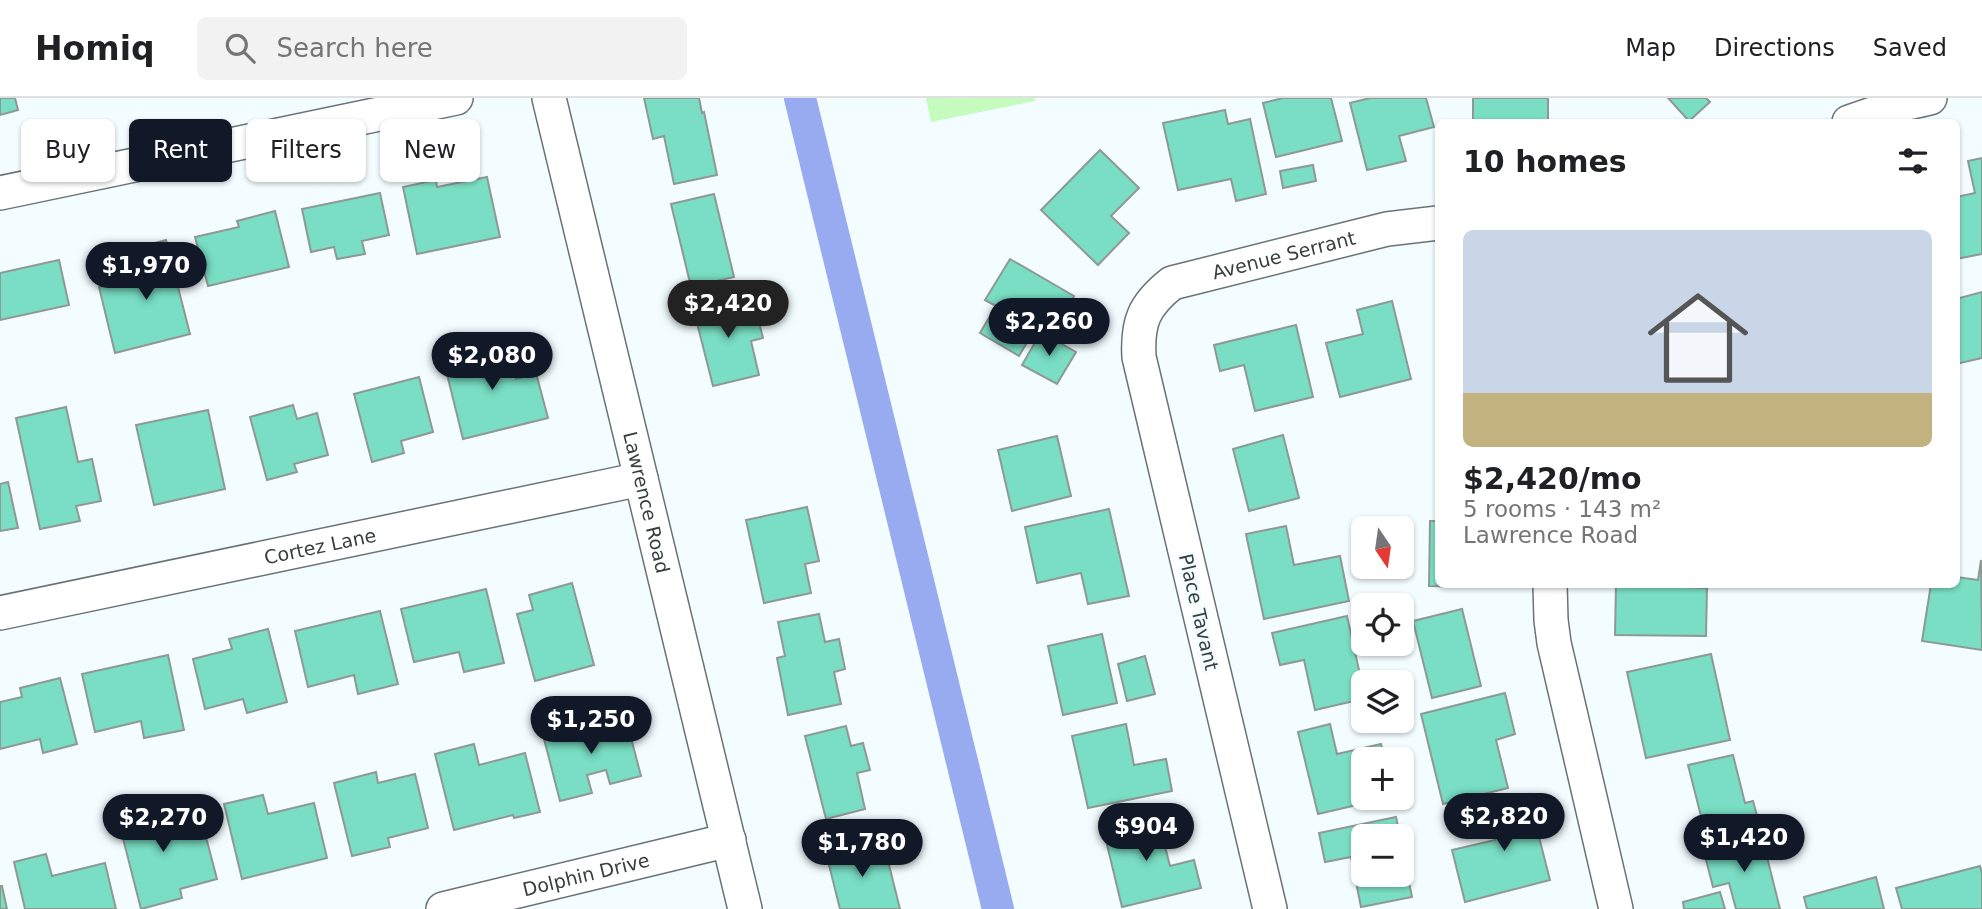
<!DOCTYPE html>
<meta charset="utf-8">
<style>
:root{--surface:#fff;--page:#f2f2f2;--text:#202124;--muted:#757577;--line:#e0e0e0;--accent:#111827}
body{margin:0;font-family:"DejaVu Sans",sans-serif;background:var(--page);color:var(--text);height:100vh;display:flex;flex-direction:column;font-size:26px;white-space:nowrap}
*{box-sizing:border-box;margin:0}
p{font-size:23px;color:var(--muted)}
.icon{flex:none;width:38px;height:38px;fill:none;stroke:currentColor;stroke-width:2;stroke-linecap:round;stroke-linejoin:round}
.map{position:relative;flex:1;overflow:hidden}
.side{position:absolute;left:1435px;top:21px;width:525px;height:469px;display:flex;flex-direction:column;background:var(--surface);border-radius:10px;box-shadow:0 2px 5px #0004}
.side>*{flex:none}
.guide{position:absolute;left:21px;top:21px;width:665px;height:63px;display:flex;gap:14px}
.needle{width:46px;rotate:167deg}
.fabs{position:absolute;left:1351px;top:418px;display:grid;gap:14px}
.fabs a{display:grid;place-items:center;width:63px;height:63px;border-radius:10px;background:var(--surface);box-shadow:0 2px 5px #0004;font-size:35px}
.price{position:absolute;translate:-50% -60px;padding:0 16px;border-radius:24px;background:var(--accent);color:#fff;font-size:23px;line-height:46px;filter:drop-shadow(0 2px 4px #0008)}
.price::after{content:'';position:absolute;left:50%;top:42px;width:21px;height:16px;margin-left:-10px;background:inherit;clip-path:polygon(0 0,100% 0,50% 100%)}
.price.selected{background:#222;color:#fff}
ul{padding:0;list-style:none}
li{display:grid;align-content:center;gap:14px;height:371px;padding:0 28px}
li+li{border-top:2px solid var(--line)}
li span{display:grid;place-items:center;height:217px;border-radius:10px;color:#555}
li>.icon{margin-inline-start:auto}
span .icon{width:126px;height:126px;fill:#fffc;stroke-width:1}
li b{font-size:30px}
h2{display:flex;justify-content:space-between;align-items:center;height:84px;padding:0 28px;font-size:30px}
.tag{padding:0 24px;border-radius:10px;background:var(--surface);box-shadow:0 2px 5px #0004;font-size:24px;line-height:63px}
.tag.selected{background:var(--accent);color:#fff}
header{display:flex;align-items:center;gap:42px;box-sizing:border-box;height:98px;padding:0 35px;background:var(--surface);border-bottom:2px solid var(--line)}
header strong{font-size:33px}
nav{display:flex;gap:38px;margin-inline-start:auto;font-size:24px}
.search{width:490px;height:63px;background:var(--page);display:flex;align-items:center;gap:18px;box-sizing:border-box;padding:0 24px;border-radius:10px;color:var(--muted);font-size:26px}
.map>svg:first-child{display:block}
.green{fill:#c6fbbe}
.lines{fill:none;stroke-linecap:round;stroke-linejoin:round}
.canal{stroke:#98aaf0;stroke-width:32}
.building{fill:#79dec3;stroke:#8e9995;stroke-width:2}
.street-casing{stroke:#687375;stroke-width:36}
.street{stroke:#fff;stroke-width:33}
.labels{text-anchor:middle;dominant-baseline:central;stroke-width:6;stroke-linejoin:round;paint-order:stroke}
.street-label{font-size:19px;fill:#383d3d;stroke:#f3fdff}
</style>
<header>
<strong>Homiq</strong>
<div class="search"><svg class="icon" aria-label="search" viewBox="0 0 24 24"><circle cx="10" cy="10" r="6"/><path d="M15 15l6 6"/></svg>Search here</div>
<nav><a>Map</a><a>Directions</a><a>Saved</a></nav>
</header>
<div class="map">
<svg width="1982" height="811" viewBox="0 0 1982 811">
<rect width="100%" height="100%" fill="#f3fdff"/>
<path class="green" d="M926 0H1035V3L931 24Z"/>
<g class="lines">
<path class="canal" d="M800 0 998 811"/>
</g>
<g class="building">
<path d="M0 0H15L18 12 0 17Z"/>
<path d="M644 0H699L702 15 704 14 717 77 674 86 664 38 653 41Z"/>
<path d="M1283 0H1331L1342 43 1276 59 1263 5Z"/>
<path d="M1370 0H1426L1434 29 1399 38 1406 63 1367 72 1350 5Z"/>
<rect x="1473" y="0" width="75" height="24"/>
<path d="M1668 0H1706L1710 4 1689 23Z"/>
<path d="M1225 12 1228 26 1250 21 1266 96 1236 103 1231 81 1178 92 1163 25Z"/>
<path d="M1100 52 1139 90 1111 118 1129 135 1098 167 1041 112Z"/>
<path d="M1982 60V156L1956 161V99L1975 95 1968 63Z"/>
<path d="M1313 67 1316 83 1283 90 1280 73Z"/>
<path d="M487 79 500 139 417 156 403 89 436 82 437 89Z"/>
<path d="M380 95 389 137 362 143 365 156 337 161 334 149 311 154 302 111Z"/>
<path d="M714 96 734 179 691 189 671 106Z"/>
<path d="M275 113 289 169 208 188 195 139 239 129 237 123Z"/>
<path d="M166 142 190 236 115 255 99 189 136 180 129 152Z"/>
<path d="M1010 161 1074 198 1052 235 1038 226 1019 258 980 235 996 208 985 202Z"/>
<path d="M59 162 69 207 0 222V175Z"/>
<path d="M1982 194V260L1956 266V201Z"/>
<path d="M739 198 745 220 757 216 763 240 751 243 759 277 713 288 693 209Z"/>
<path d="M1392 203 1411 281 1340 299 1326 245 1363 236 1357 212Z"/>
<path d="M1296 227 1313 299 1255 313 1244 267 1220 273 1214 247Z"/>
<path d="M1041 234 1076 254 1057 286 1022 267Z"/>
<path d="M506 244 516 281 536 275 548 320 463 341 443 260Z"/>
<path d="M419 279 433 334 401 343 404 355 372 364 354 296Z"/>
<path d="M293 307 297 321 317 315 328 357 294 366 297 374 267 382 250 319Z"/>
<path d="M66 309 78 364 92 361 101 403 76 408 80 423 40 431 16 320Z"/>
<path d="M208 312 225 391 154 407 136 327Z"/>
<path d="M1283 337 1299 400 1249 413 1233 351Z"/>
<path d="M1057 338 1071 398 1012 413 998 352Z"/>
<path d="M8 384 18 430 0 433V386Z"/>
<path d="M807 409 819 463 805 466 811 495 764 505 746 422Z"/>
<path d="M1109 411 1129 498 1088 506 1081 475 1037 485 1025 429Z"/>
<path d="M1430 423H1438V486H1483V489L1429 488Z"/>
<path d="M1286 428 1294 467 1340 458 1349 503 1264 521 1246 436Z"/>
<path d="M1981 462 1982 552 1922 543 1931 486H1956V479L1978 482Z"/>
<path d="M572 485 594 567 535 583 517 516 533 512 529 497Z"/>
<path d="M1616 486 1707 490 1706 538 1615 537Z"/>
<path d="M486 491 504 565 464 574 459 554 414 564 401 511Z"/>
<path d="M1462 511 1481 588 1432 600 1413 523Z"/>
<path d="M380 513 398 586 358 596 354 577 308 589 295 533Z"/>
<path d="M819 516 825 544 839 541 845 571 834 574 841 606 788 617 777 560 785 558 778 524Z"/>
<path d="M1347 518 1363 590V601L1315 612 1304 562 1280 567 1272 535Z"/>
<path d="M268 531 287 604 247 615 243 601 205 611 193 561 232 551 229 541Z"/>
<path d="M1102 536 1117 605 1063 617 1048 548Z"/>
<path d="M1711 556 1730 642 1646 660 1627 574Z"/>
<path d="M168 557 184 632 144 640 141 623 95 634 82 576Z"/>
<path d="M1145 558 1155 596 1127 603 1118 566Z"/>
<path d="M60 580 77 646 43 655 40 641 0 651V604L22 599 20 590Z"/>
<path d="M1505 595 1515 636 1496 642 1508 690 1443 706 1421 616Z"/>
<path d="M625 617 641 678 610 686 606 672 587 677 592 695 560 703 543 637Z"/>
<path d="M1126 626 1134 667 1166 661 1172 693 1088 710 1072 638Z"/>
<path d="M1330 626 1337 656 1381 646 1385 662H1363V700H1387L1318 716 1298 634Z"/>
<path d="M846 628 851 648 863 645 870 672 857 675 865 711 826 721 805 638Z"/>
<path d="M474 646 479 667 525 655 540 714 514 720 513 717 454 732 435 656Z"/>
<path d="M1733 657 1745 705 1753 703 1758 721 1705 734 1688 667Z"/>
<path d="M376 674 378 685 415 676 428 730 388 740 390 749 352 758 334 685Z"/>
<path d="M1528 696 1550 782 1465 804 1452 752 1495 742 1486 707Z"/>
<path d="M263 697 268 716 314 705 327 760 242 781 224 706Z"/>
<path d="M150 700 158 731 201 720 217 781 180 791 182 800 141 811 115 709Z"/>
<path d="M1157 717 1170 768 1194 762 1201 790 1122 809 1103 730Z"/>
<path d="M1396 719 1400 738H1363V777H1402V749L1412 799 1361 809 1351 759 1325 764 1319 735Z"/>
<path d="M1762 739 1780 811H1736L1729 785 1713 789 1704 754Z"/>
<path d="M869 744 874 762 887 759 900 811H840L826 755Z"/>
<path d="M46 756 52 778 105 765 116 811H25L14 764Z"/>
<path d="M1980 768 1982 776V811H1902L1896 790Z"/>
<path d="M1876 779 1884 811H1807L1804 799Z"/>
<path d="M0 788H2L7 811H0Z"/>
<path d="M1720 794 1725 811H1684L1683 804Z"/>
</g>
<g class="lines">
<g class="street-casing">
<g id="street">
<path id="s1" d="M549 0 745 811"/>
<path d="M1849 24 1899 7 1930 0"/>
<path d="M0 95 456 0"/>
<path d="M1550 486 1551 522 1554 545 1616 811"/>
<path id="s2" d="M0 515 641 381"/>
<path id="s3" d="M443 811 729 742"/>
<path id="s4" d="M1270 811 1139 259C1137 224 1144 207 1172 185L1387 131 1438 125"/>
</g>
</g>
<use href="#street" class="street"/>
</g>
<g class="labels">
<g class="street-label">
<text stroke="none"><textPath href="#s4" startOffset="768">Avenue Serrant</textPath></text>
<text stroke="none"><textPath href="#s1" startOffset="416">Lawrence Road</textPath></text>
<text stroke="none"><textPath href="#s2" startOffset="327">Cortez Lane</textPath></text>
<text transform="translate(1199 514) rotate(77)">Place Tavant</text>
<text stroke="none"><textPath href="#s3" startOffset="147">Dolphin Drive</textPath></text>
</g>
</g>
</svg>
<div class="fabs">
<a><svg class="needle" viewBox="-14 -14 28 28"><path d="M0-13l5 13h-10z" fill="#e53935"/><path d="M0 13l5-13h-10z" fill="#757577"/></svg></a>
<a><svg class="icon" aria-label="locate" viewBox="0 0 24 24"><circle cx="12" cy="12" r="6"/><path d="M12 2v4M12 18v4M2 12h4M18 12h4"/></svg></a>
<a><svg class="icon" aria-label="layers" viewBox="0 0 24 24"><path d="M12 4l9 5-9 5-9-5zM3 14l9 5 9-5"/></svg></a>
<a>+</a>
<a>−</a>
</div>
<b class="price" style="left:146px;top:204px">$1,970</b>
<b class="price selected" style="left:728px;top:242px">$2,420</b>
<b class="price" style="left:1049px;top:260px">$2,260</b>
<b class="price" style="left:492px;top:294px">$2,080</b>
<b class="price" style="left:591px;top:658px">$1,250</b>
<b class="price" style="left:1504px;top:755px">$2,820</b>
<b class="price" style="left:163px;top:756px">$2,270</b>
<b class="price" style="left:1146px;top:765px">$904</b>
<b class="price" style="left:1744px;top:776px">$1,420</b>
<b class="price" style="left:862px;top:781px">$1,780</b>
<div class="guide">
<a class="tag">Buy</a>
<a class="tag selected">Rent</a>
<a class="tag">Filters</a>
<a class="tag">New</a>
</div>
<section class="side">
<h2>10 homes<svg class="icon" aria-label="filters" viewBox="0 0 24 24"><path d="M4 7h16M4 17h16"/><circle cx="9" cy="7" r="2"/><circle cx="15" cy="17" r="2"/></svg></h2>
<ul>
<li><span style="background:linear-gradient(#c9d6e8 75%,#c2b280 0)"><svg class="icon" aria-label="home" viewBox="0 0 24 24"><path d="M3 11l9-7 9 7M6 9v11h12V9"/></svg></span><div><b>$2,420/mo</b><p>5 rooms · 143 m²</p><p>Lawrence Road</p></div></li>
</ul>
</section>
</div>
